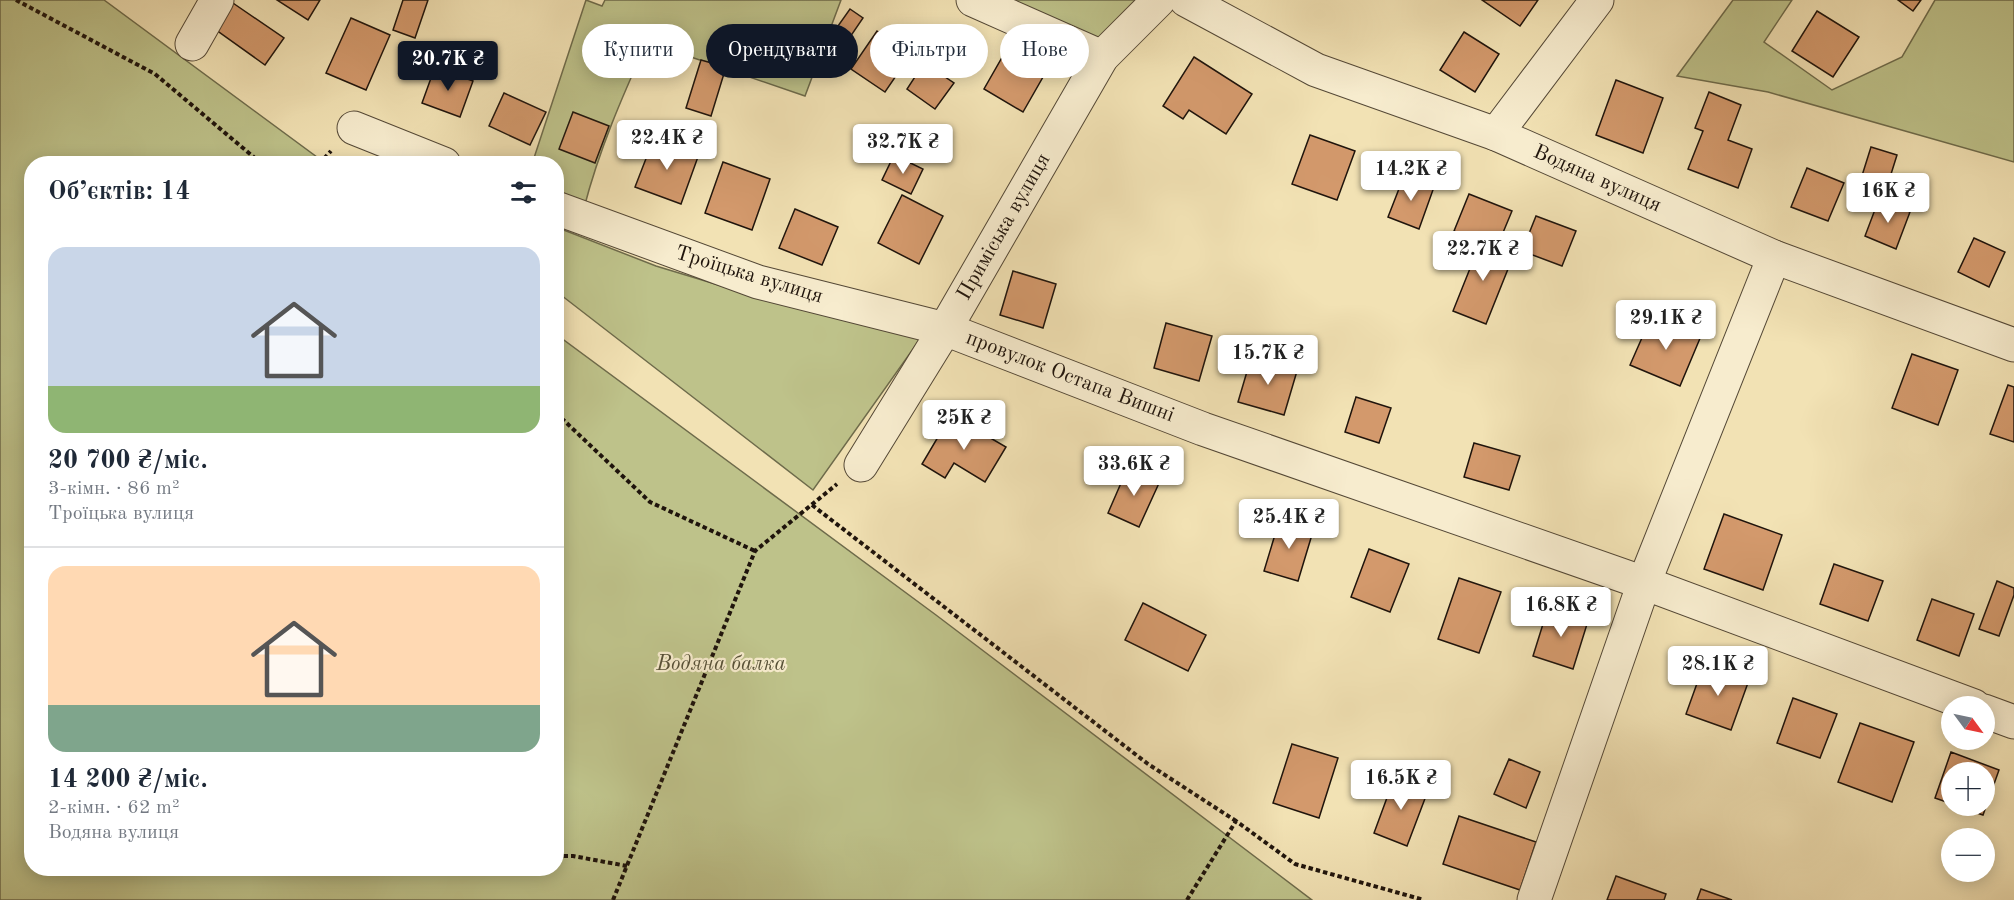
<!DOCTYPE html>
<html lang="uk">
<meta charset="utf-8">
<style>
:root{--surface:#fff;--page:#f2f2f3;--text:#1f2937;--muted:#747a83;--line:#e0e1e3;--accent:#111827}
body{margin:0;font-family:"Old Standard TT",serif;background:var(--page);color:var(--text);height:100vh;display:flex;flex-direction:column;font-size:22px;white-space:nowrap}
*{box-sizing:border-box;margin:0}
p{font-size:20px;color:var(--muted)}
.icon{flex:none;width:33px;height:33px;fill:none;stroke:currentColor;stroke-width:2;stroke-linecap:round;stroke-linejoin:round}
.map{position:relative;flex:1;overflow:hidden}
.details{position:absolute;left:24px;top:156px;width:540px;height:720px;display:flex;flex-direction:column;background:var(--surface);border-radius:24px;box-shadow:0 3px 15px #0003}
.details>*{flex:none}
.top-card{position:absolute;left:582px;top:24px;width:570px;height:54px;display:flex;gap:12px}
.needle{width:39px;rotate:123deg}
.tools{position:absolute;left:1941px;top:696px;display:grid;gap:12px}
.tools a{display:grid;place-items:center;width:54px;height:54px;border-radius:50%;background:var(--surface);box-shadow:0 3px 15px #0003;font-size:30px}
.price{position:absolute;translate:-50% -51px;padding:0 14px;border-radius:6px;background:#fff;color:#222;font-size:20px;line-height:39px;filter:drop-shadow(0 2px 3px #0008)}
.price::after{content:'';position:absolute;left:50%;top:36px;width:18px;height:14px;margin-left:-9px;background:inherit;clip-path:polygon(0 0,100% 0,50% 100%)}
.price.current{background:var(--accent);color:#fff}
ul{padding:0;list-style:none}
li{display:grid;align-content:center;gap:12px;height:318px;padding:0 24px}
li+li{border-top:2px solid var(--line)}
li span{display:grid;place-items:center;height:186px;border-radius:18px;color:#555}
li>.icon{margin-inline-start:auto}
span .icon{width:108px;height:108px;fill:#fffc;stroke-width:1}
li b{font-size:26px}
h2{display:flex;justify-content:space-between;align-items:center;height:72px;padding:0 24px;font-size:26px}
.pill{padding:0 21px;border-radius:27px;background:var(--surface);box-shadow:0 3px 15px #0003;font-size:21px;line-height:54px}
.pill.current{background:var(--accent);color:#fff}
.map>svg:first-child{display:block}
.green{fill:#bec28a;stroke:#6e6b4b;stroke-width:1.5}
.building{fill:#d3996c;stroke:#1f140c;stroke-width:1.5}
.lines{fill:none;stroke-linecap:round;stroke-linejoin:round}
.minor-casing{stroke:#544836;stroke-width:35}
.path{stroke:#1f140c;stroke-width:4;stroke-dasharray:4.5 3;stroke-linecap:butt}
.minor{stroke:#f7ecce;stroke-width:33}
.labels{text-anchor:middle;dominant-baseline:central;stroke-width:4.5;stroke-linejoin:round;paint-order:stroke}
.street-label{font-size:21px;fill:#1f140c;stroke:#f7ecce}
.park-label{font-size:21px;font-style:italic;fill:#575138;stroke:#f7ecce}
</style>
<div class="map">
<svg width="2014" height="900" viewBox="0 0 2014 900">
<rect width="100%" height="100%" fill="#f2e2b4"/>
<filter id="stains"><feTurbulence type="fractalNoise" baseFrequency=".00333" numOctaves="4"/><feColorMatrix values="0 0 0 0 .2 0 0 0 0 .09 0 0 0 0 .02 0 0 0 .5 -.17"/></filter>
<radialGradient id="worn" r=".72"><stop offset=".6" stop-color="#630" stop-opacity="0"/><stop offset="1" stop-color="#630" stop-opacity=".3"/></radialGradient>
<g class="green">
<path d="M0 0H104L325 163 32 164V868H556L557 335 936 615 1312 900H0Z"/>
<path d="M586 0 602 6 605 0H841L805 96 647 42C622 97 599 150 584 208L557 198 556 164H532Z"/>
<path d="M998 0H1144L1095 47Z"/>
<path d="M1733 0H1792L1764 42 1832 90 1902 57 1935 0H2014V162L1768 92 1677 76Z"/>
<path d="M556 227 656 266 758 297 923 335 813 490 557 292Z"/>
</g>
<g class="building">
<path d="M277 0H320L308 20Z"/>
<path d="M403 0H428L415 38 393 30Z"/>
<path d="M1482 0H1538L1520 26Z"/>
<path d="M1898 0H1921L1913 11Z"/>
<path d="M230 1 284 38 265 65 212 27Z"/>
<path d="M850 9 863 18 846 43 833 33Z"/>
<path d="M1817 11 1859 37 1833 77 1792 51Z"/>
<path d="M351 18 390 35 366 90 326 73Z"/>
<path d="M877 31 911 54 885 92 851 69Z"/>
<path d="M1464 32 1499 54 1475 92 1440 70Z"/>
<path d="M1008 47 1047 70 1023 112 984 89Z"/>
<path d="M1194 57 1252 94 1226 134 1189 110 1183 119 1163 106Z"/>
<path d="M701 60 726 67 711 116 686 108Z"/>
<path d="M924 63 954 83 935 109 907 89Z"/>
<path d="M435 67 473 81 460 117 422 103Z"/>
<path d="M1616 80 1663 98 1643 153 1596 135Z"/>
<path d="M1709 92 1741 105 1728 140 1752 149 1738 188 1688 169 1703 131 1695 128Z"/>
<path d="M504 93 546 112 530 145 489 126Z"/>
<path d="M573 112 609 126 595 163 559 149Z"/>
<path d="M1310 135 1355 151 1337 200 1292 184Z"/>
<path d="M654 138 699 154 681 204 635 187Z"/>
<path d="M1871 147 1897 155 1886 190 1860 182Z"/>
<path d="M894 155 923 169 911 194 882 180Z"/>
<path d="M723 162 770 179 752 230 705 213Z"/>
<path d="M1807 168 1844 183 1828 221 1791 207Z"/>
<path d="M1404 176 1434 187 1419 229 1388 217Z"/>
<path d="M1469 194 1512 211 1497 247 1454 231Z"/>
<path d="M902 195 943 216 919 264 878 243Z"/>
<path d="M1879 199 1910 212 1896 249 1865 236Z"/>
<path d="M795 209 838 227 822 265 779 248Z"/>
<path d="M1536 216 1576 231 1562 266 1522 251Z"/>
<path d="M1974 238 2005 252 1989 287 1958 272Z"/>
<path d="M1481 241 1514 254 1486 324 1453 311Z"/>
<path d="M1013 271 1056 284 1043 328 1000 315Z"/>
<path d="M1652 315 1701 336 1680 386 1630 365Z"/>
<path d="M1166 323 1212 336 1199 381 1154 368Z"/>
<path d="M1912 354 1958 370 1938 425 1892 408Z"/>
<path d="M1251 358 1297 371 1284 415 1238 402Z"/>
<path d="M2008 385 2014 387V442L1990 434Z"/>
<path d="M1356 397 1391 408 1379 443 1345 432Z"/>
<path d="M951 415 1006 447 985 482 954 463 945 478 922 464Z"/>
<path d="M1474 443 1520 456 1509 490 1464 477Z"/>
<path d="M1128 467 1160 481 1139 527 1108 513Z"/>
<path d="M1724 514 1782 535 1763 590 1704 569Z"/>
<path d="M1280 518 1314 528 1298 581 1264 571Z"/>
<path d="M1369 549 1409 564 1390 612 1351 597Z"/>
<path d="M1834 564 1883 581 1868 621 1820 604Z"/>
<path d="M1459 578 1501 592 1479 653 1438 639Z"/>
<path d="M1997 581 2014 588V595L1999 636 1979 629Z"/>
<path d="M1932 599 1974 614 1959 656 1917 640Z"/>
<path d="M1143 603 1206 635 1188 671 1125 640Z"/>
<path d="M1548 608 1588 621 1573 669 1533 656Z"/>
<path d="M1704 664 1749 680 1731 730 1686 714Z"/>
<path d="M1793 698 1837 714 1820 758 1777 743Z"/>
<path d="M1860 723 1914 742 1892 802 1838 782Z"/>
<path d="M1292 744 1338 758 1319 818 1273 803Z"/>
<path d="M1951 752 1999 770 1983 815 1956 806H1984V772H1952V804L1935 798Z"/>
<path d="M1509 759 1540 772 1526 808 1494 794Z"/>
<path d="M1395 776 1429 788 1407 846 1374 833Z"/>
<path d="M1459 816 1536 842 1520 890 1443 864Z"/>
<path d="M1616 876 1666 894 1664 900H1607Z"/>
<path d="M1701 889 1732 900H1697Z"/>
</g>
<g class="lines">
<g class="minor-casing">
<g id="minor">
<path d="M973 0 1102 57"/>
<path d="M1186 0 1316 70 1496 134 1774 257 2014 345"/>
<path d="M192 44 217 0"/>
<path d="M354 128 444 164"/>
<path d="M1496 134 1597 0"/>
<path d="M556 208 758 282 945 329 1203 429 1644 583 1974 706"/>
<path d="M861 465 945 329 1102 57 1159 0"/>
<path d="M1984 711 2014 722"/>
<path d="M1534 900 1644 583 1774 257"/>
</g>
</g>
<g class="path">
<path d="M16 0 155 74 262 164"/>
<path d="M319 164 331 151"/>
<path d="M556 413 650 502 755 551"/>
<path d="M812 505 1148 764 1236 821"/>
<path d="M556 856H573L627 866"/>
<path d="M613 900 755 551 837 484"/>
<path d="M1187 900 1236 821 1295 864 1424 900"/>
</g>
<use href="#minor" class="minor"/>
</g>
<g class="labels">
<g class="street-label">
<text transform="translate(1597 179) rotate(24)">Водяна вулиця</text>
<text transform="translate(1004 227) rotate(-60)">Приміська вулиця</text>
<text transform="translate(749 275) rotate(17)">Троїцька вулиця</text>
<text transform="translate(1070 377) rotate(21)">провулок Остапа Вишні</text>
</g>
<g class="park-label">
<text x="721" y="664">Водяна балка</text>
</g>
</g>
<rect width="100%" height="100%" filter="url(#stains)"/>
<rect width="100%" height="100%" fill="url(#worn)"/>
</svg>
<div class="tools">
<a><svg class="needle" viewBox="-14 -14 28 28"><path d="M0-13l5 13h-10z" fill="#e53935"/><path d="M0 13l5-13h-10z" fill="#747a83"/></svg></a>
<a>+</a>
<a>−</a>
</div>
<b class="price current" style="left:448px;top:92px">20.7K ₴</b>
<b class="price" style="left:667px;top:171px">22.4K ₴</b>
<b class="price" style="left:903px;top:175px">32.7K ₴</b>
<b class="price" style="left:1411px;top:202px">14.2K ₴</b>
<b class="price" style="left:1888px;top:224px">16K ₴</b>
<b class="price" style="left:1483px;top:282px">22.7K ₴</b>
<b class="price" style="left:1666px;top:351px">29.1K ₴</b>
<b class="price" style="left:1268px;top:386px">15.7K ₴</b>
<b class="price" style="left:964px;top:451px">25K ₴</b>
<b class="price" style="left:1134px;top:497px">33.6K ₴</b>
<b class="price" style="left:1289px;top:550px">25.4K ₴</b>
<b class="price" style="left:1561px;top:638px">16.8K ₴</b>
<b class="price" style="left:1718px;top:697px">28.1K ₴</b>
<b class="price" style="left:1401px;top:811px">16.5K ₴</b>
<div class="top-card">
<a class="pill">Купити</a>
<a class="pill current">Орендувати</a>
<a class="pill">Фільтри</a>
<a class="pill">Нове</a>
</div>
<section class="details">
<h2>Об’єктів: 14<svg class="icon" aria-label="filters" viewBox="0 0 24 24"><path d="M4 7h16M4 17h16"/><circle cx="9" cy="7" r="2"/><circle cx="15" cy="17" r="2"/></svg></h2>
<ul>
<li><span style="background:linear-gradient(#c9d6e8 75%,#8fb573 0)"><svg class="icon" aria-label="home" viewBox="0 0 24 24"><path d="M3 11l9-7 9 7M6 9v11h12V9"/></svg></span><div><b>20 700 ₴/міс.</b><p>3-кімн. · 86 m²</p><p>Троїцька вулиця</p></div></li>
<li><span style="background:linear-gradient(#ffd9b3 75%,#7fa58c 0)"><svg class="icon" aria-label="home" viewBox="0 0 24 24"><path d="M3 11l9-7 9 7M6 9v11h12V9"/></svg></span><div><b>14 200 ₴/міс.</b><p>2-кімн. · 62 m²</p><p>Водяна вулиця</p></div></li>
</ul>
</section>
</div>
